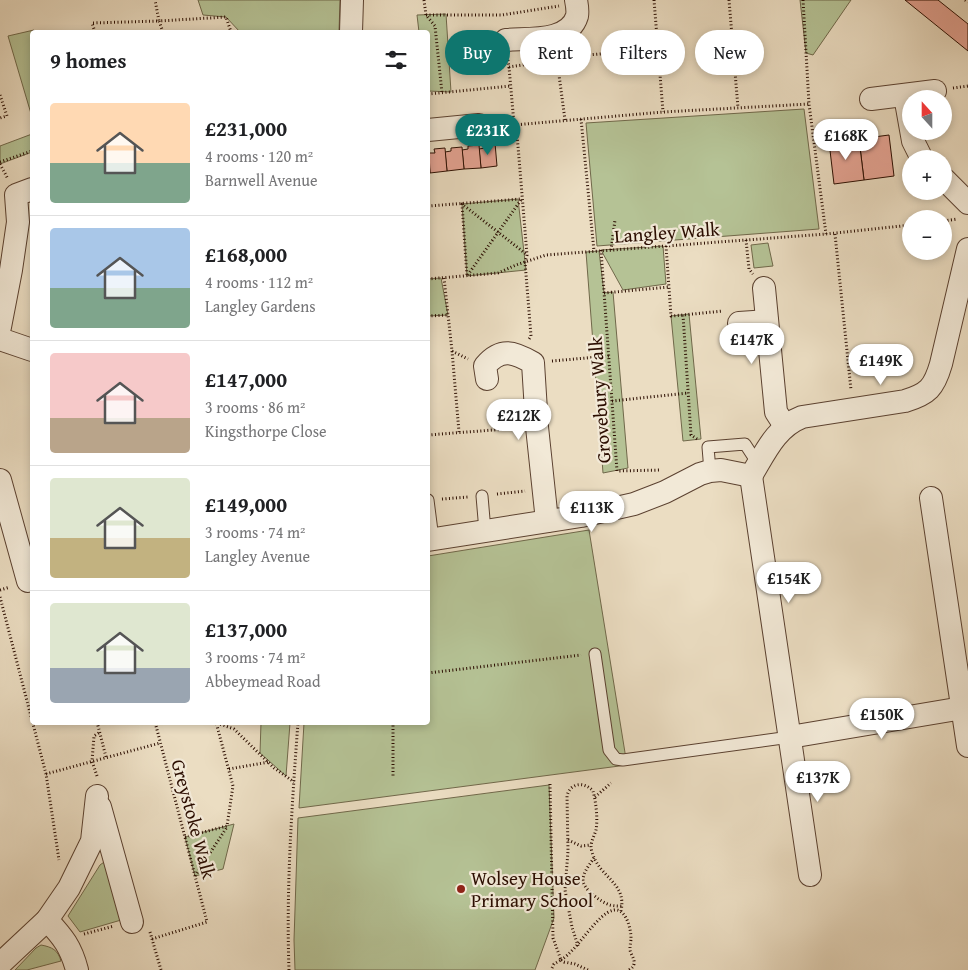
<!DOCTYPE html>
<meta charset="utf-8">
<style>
:root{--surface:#fff;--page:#f2f2f2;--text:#202124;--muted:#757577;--line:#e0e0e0;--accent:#0f766e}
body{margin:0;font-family:"Gentium Book Plus",serif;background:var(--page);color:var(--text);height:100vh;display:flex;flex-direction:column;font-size:19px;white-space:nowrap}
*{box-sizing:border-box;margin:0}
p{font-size:16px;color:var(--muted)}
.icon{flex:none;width:28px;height:28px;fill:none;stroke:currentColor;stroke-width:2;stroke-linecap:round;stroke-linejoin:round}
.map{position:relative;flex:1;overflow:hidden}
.details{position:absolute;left:30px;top:30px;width:400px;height:695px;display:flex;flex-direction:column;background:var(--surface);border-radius:5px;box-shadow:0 2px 8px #0003}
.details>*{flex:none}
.hud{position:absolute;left:445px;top:30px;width:448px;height:45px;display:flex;gap:10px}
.needle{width:32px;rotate:339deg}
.fabs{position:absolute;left:902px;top:90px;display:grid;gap:10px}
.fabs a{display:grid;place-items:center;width:50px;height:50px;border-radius:50%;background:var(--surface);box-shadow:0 2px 8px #0003;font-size:25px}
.price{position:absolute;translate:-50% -42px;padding:0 11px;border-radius:18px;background:#fff;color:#222;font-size:16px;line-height:32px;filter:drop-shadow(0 1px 2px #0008)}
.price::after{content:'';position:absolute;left:50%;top:30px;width:15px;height:11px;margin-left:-8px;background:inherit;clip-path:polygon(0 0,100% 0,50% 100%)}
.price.on{background:var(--accent);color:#fff}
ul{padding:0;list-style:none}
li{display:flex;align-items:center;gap:15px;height:125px;padding:0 20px}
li+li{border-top:1px solid var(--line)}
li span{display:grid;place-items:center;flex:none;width:140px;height:100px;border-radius:5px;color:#555}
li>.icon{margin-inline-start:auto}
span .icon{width:60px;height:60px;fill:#fffc;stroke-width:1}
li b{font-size:21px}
h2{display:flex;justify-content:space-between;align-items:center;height:60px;padding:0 20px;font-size:21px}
.chip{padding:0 18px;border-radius:22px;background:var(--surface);box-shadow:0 2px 8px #0003;font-size:18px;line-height:45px}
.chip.on{background:var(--accent);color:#fff}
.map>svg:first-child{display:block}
.green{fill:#b5c295;stroke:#70684a}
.building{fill:#e6a494;stroke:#2b0d00}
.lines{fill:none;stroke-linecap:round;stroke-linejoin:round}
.service-casing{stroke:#5b4130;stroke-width:13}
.minor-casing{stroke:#5b4130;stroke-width:24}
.path{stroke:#2b0d00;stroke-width:3;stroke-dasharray:1 2.5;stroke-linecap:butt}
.service{stroke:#f2e9d7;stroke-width:11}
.minor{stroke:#f2e9d7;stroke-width:22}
.poi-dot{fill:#8f2418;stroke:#f2e9d7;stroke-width:2}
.labels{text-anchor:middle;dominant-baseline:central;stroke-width:4.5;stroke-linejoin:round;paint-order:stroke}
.street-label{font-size:19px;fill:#2b0d00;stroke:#f2e9d7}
.poi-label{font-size:19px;fill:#2b0d00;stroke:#f2e9d7;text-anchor:start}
</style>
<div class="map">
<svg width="968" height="970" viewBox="0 0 968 970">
<rect width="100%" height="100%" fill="#ebddc2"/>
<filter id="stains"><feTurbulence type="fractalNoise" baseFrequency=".004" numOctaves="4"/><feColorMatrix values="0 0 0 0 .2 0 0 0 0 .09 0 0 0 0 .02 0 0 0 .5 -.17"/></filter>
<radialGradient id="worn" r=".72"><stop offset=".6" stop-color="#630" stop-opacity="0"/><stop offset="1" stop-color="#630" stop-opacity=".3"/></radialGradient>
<g class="green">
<path d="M198 0H340L339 32H240L226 17 203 15Z"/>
<path d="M800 0H851L813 55 806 53Z"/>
<path d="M446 14 451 92 428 91V32H419L417 15Z"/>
<path d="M34 30V32H32V117L8 36Z"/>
<path d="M804 109 819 229 597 246 586 123Z"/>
<path d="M32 134V152L0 164V146Z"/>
<path d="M518 199 526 270 467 276 462 204Z"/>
<path d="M768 243 773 266 754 268 751 245Z"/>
<path d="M663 246 666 284 623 290 601 250Z"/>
<path d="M599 251 604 293 613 292 628 468 603 473 586 252Z"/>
<path d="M441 278 448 315 428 316V279Z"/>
<path d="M689 314 701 439 683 441 671 316Z"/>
<path d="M589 530 627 765 299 808 304 723 428 722V556Z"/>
<path d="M261 723H290L286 776 260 753Z"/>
<path d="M549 785 554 918 535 970H295L294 940 298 818Z"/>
<path d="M234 824 223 869 195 876 185 837Z"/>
<path d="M111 857 128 918 80 932 68 916 100 865Z"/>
<path d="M41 945C52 947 58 950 61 961L27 970H15L36 948Z"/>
</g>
<g class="building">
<path d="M905 0H938L968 24V51Z"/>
<path d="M889 135 894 176 864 180 859 139Z"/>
<path d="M859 139 864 180 834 184 829 142Z"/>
<path d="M495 143 497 166 481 168 479 149 485 148 484 145Z"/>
<path d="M479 145 481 168 464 169 462 150 468 149V146Z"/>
<path d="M462 147 464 169 447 171 445 152 451 151V148Z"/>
<path d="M445 148 447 171 430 173 429 153H435L434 149Z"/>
<path d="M428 150 430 173H428Z"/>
</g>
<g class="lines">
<g class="service-casing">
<g id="service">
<path d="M710 471 708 447 745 444 758 464"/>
<path d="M482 496 485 531"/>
<path d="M428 500 433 539"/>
<path d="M595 654 609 750 616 759 623 760 790 737"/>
</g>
</g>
<g class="minor-casing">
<g id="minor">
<path d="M351 32 352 0"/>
<path d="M506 40C527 38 569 43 577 16 578 11 577 5 576 0"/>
<path d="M905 96 913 141 922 159"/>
<path d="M871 99 935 91"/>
<path d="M428 130 479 125"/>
<path d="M944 179 968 203"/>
<path d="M764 288 776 412 785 426"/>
<path d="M739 323 767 321"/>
<path d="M0 327 11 270 18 222 16 195 32 189"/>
<path d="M0 339 32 350"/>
<path d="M487 379 485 366C501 347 514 352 533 363L537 427 547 521"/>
<path d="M751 476 810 875"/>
<path d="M751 476C765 453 776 427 802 417L905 401C928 394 934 388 941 364L968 249"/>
<path d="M0 480 28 581"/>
<path d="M931 498 968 746"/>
<path d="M428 540 581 516 634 504 665 492 700 474 710 471 721 470 751 476"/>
<path d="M790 737 968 707"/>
<path d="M100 807 132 922"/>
<path d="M47 920C63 937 71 947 77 970"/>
<path d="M0 964 47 920 69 888 92 841 97 796"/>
</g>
</g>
<g class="path">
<path d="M424 0 426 15 435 26 442 93"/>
<path d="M654 0 663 112"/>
<path d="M729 0 738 108"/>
<path d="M803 0 809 104 826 234"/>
<path d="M965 0 968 2"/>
<path d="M426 15H502L559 6"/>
<path d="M34 30V32"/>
<path d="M95 32 92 23 159 21 155 0"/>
<path d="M163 32 159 21 226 17 231 32"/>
<path d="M579 46 588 55 657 49"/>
<path d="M508 60 509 67 588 55"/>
<path d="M557 60 565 120"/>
<path d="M509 67 515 135"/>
<path d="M953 88 968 86"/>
<path d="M428 94 511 86"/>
<path d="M0 95 7 116 0 118"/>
<path d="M581 119 594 251"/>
<path d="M514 125 663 112 809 104"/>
<path d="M495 134 498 135 517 134 527 255 525 262 531 336 529 339"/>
<path d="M0 162 32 151"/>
<path d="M0 164 8 179"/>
<path d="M521 200 467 276 462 204 526 254"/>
<path d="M428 206 521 199"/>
<path d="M944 221 957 219"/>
<path d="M835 234 851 390"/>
<path d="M746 240 749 269 753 274"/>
<path d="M666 246 671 316 683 315"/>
<path d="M601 250 617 471 661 470"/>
<path d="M611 250 615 220"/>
<path d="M444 278 452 351 468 359"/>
<path d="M428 279 498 273 516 265 546 255 826 234 911 225"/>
<path d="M604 293 669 287"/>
<path d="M428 316 448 315"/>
<path d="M452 351 459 432"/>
<path d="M552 361 609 356"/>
<path d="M612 401 688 393"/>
<path d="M428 435 519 428"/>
<path d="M697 439 691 435 683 315 723 311"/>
<path d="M497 494 525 491"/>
<path d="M442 499 468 497"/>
<path d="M0 590 10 587"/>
<path d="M0 597 46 774 59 860"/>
<path d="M428 673 581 655"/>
<path d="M97 722 106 757"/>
<path d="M393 722V777"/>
<path d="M217 723 234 729 274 768 294 782"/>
<path d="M229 769 269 762"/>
<path d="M46 774 160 743"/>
<path d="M97 776 92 761 94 736 100 732"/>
<path d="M550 784 553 938 561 960 554 964 551 970"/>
<path d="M595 797 611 783"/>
<path d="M185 837 227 826 233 786 216 722"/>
<path d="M568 840 581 846 591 845"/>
<path d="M594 858C590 864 584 871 583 879 582 889 601 902 610 905 614 906 618 906 622 906"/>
<path d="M195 876 227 827"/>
<path d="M150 932 161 970"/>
<path d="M84 934 114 926"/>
<path d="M152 939 207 922 155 722"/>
<path d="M578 946 572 927 565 890 568 851 567 796C570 783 584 781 593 791 596 802 598 819 596 830 594 837 589 844 592 852 600 879 627 882 621 911"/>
<path d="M561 960C578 950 597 913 614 910 626 908 631 929 631 938 631 941 630 945 630 949 630 954 635 958 634 964 633 967 632 968 629 970"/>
<path d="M561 960 564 962 575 964 588 970"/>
<path d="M289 970C286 888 292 805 298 722"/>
</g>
<use href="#service" class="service"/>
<use href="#minor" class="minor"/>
</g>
<circle class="poi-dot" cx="461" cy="889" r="5"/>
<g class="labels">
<g class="street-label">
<text transform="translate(667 232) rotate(-4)">Langley Walk</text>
<text transform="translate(599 400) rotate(-94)">Grovebury Walk</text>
<text transform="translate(194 819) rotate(75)">Greystoke Walk</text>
</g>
<g class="poi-label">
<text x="471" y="878">Wolsey House<tspan x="471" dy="22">Primary School</tspan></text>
</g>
</g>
<rect width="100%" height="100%" filter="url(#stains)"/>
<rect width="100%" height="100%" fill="url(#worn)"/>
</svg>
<div class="fabs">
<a><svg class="needle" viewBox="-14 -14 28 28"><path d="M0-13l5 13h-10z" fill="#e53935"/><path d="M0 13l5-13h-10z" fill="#757577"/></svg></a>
<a>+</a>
<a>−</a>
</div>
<b class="price on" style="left:488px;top:156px">£231K</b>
<b class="price" style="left:846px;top:161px">£168K</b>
<b class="price" style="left:752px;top:365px">£147K</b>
<b class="price" style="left:881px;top:386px">£149K</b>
<b class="price" style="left:519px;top:441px">£212K</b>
<b class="price" style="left:592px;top:533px">£113K</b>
<b class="price" style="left:789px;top:604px">£154K</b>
<b class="price" style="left:882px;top:740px">£150K</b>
<b class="price" style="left:818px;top:803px">£137K</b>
<div class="hud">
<a class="chip on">Buy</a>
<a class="chip">Rent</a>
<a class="chip">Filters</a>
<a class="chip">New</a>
</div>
<section class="details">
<h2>9 homes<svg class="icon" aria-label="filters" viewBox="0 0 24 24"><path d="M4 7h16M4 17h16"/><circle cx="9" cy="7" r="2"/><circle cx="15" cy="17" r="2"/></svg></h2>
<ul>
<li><span style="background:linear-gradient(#ffd9b3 60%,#7fa58c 0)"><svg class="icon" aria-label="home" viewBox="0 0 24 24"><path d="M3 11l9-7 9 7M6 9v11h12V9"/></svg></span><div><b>£231,000</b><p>4 rooms · 120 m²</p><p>Barnwell Avenue</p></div></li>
<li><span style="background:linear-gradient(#a9c7e8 60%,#7fa58c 0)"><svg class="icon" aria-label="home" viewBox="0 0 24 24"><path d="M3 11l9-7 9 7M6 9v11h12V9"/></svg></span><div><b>£168,000</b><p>4 rooms · 112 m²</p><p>Langley Gardens</p></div></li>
<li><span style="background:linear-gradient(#f6c9c9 65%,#b9a48a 0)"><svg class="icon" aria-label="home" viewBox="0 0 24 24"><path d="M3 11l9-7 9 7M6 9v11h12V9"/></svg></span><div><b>£147,000</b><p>3 rooms · 86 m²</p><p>Kingsthorpe Close</p></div></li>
<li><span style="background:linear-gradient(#dfe7d0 60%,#c2b280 0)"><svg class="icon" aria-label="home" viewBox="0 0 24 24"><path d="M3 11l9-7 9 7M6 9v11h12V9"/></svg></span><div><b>£149,000</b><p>3 rooms · 74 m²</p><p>Langley Avenue</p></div></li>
<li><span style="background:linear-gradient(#dfe7d0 65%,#9aa5b1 0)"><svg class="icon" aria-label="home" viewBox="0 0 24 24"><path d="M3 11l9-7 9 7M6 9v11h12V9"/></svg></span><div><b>£137,000</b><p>3 rooms · 74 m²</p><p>Abbeymead Road</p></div></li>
</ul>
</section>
</div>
